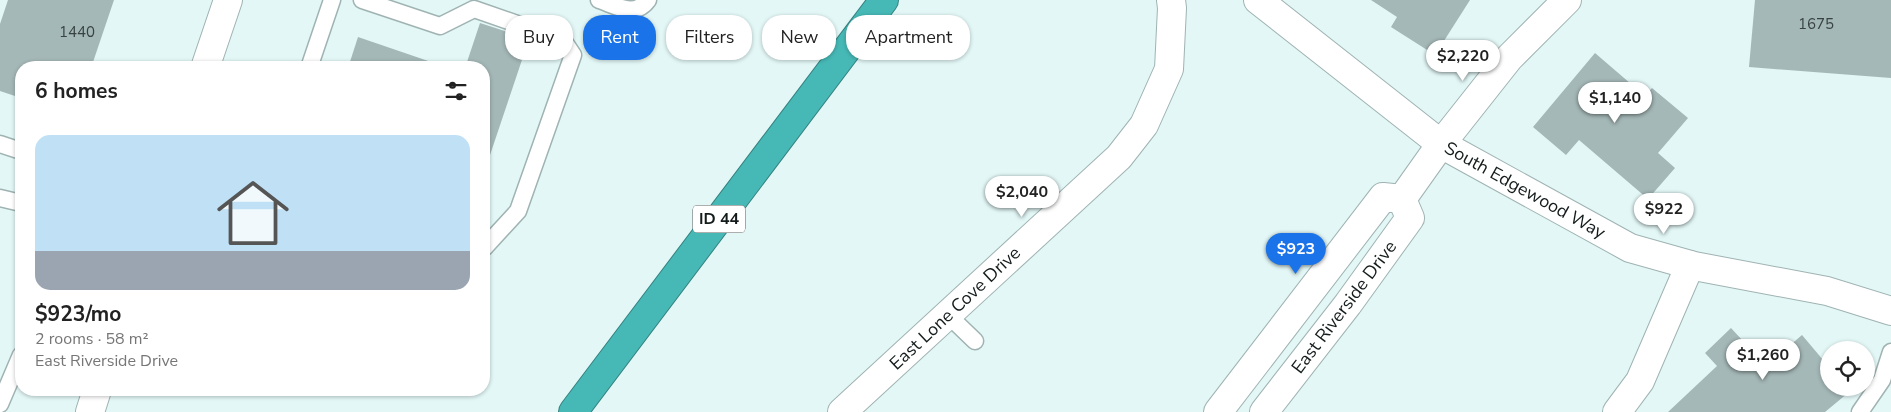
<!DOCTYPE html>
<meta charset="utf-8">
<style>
:root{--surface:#fff;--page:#f2f2f2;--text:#222;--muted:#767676;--line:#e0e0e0;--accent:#1a73e8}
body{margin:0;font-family:"Nunito Sans",sans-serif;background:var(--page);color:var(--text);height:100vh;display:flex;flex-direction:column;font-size:19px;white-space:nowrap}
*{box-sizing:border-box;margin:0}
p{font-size:16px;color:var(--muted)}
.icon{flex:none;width:28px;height:28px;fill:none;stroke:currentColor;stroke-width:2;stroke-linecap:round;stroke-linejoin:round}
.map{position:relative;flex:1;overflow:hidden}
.details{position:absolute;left:15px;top:61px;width:475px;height:335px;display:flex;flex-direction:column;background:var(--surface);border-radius:20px;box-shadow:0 1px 4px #0004}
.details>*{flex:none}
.guide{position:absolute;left:505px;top:15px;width:475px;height:45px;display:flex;gap:10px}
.controls{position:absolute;left:1820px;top:341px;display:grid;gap:10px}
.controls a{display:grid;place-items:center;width:55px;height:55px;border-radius:50%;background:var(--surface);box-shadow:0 1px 4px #0004;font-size:25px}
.price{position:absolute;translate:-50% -42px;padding:0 11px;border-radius:18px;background:#fff;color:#222;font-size:16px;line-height:32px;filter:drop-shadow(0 1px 2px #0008)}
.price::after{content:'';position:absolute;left:50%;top:30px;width:15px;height:11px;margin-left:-8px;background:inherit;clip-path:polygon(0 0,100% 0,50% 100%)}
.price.active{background:var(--accent);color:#fff}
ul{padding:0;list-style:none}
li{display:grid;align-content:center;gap:10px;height:265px;padding:0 20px}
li+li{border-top:1px solid var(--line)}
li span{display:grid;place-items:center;height:155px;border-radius:15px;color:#555}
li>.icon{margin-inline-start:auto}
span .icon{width:90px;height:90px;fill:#fffc;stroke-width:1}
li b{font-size:21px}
h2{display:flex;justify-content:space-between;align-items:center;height:60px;padding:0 20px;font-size:21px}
.chip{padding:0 18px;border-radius:20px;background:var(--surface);box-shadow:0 1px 4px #0004;font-size:18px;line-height:45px}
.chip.active{background:var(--accent);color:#fff}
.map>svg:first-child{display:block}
.building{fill:#a4b8b7}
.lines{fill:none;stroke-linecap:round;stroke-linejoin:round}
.lane-casing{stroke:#9fb3b2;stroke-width:19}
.street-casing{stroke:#9fb3b2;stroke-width:30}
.secondary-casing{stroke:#9fb3b2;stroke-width:30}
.highway-casing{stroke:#348280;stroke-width:30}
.lane{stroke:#fff;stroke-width:16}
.street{stroke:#fff;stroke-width:28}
.secondary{stroke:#fff;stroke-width:28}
.highway{stroke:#46b9b6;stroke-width:28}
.labels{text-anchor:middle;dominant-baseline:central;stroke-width:4;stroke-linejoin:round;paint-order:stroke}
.number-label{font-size:15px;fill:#384242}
.shield{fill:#fff;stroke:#5a5f5f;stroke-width:1}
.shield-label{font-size:16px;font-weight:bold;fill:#141b1b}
.street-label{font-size:18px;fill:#141b1b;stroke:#fff}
</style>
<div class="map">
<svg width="1891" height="412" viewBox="0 0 1891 412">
<rect width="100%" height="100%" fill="#e2f7f6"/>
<g class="building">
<path d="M8 0H114L91 68H21V98L0 91V24Z"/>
<path d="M1371 0H1470L1435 55 1391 27 1397 17Z"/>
<path d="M1755 0H1891V78L1749 67Z"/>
<path d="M480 23 529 39 488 161 484 160V68H465Z"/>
<path d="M358 37 437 64 436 68H348Z"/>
<path d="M1595 53 1645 96 1652 88 1688 118 1658 153 1675 168 1648 199 1579 140 1566 155 1533 127Z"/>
<path d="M1731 328 1766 366 1802 335 1829 367V388H1854L1825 412H1668L1717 366 1705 353Z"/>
</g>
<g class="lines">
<g class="lane-casing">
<g id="lane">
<path d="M362 0 440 26 474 9 563 40 573 55 518 211 484 248"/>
<path d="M599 0C617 6 635 18 648 0"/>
<path d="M309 68 332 0"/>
<path d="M0 144 21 151"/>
<path d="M0 198 21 203"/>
<path d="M948 315 975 341"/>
<path d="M0 404 21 355"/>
<path d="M1860 412 1882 380 1891 352"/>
</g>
</g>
<g class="street-casing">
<g id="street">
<path d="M1441 144 1630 248 1694 266 1827 291 1891 311"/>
<path d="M1617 412 1640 381 1690 265"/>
</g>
</g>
<g class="secondary-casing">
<g id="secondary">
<path d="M1258 0 1441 144"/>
<path d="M205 68 228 0"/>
<path d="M1402 199 1441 144 1509 58 1567 0"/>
<path d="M90 412 97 390"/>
<path d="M842 412 1119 157 1144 125 1169 69 1172 8 1171 0"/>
<path d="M1218 412 1383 197 1402 199"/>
<path d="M1264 412 1348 304 1410 218 1402 199"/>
</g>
</g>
<g class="highway-casing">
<path id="highway" d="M573 412 884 0"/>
</g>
<use href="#lane" class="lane"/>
<use href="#street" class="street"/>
<use href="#secondary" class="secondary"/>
<use href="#highway" class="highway"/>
</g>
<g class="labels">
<g class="number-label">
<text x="1816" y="24">1675</text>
<text x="77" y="32">1440</text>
</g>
<rect class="shield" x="693" y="205.5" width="52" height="27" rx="4"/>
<g class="shield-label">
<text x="719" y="219">ID 44</text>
</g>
<g class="street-label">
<text transform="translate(1525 190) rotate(29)">South Edgewood Way</text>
<text transform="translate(1344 307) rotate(-53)">East Riverside Drive</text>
<text transform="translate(955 308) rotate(-43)">East Lone Cove Drive</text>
</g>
</g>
</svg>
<div class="controls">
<a><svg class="icon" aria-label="locate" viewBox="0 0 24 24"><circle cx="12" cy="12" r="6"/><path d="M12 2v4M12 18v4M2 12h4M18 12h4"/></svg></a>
</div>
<b class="price" style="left:1463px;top:82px">$2,220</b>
<b class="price" style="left:1615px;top:124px">$1,140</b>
<b class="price" style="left:1022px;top:218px">$2,040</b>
<b class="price" style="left:1664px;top:235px">$922</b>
<b class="price active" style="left:1296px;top:275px">$923</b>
<b class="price" style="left:1763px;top:381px">$1,260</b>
<div class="guide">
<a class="chip">Buy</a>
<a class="chip active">Rent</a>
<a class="chip">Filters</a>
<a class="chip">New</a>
<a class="chip">Apartment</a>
</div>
<section class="details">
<h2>6 homes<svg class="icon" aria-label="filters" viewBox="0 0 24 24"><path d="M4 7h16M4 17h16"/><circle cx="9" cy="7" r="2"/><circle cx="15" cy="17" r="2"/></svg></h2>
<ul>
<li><span style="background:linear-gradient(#bfe0f5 75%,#9aa5b1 0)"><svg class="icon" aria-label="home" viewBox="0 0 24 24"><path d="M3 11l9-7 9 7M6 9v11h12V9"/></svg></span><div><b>$923/mo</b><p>2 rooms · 58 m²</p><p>East Riverside Drive</p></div></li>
</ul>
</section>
</div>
